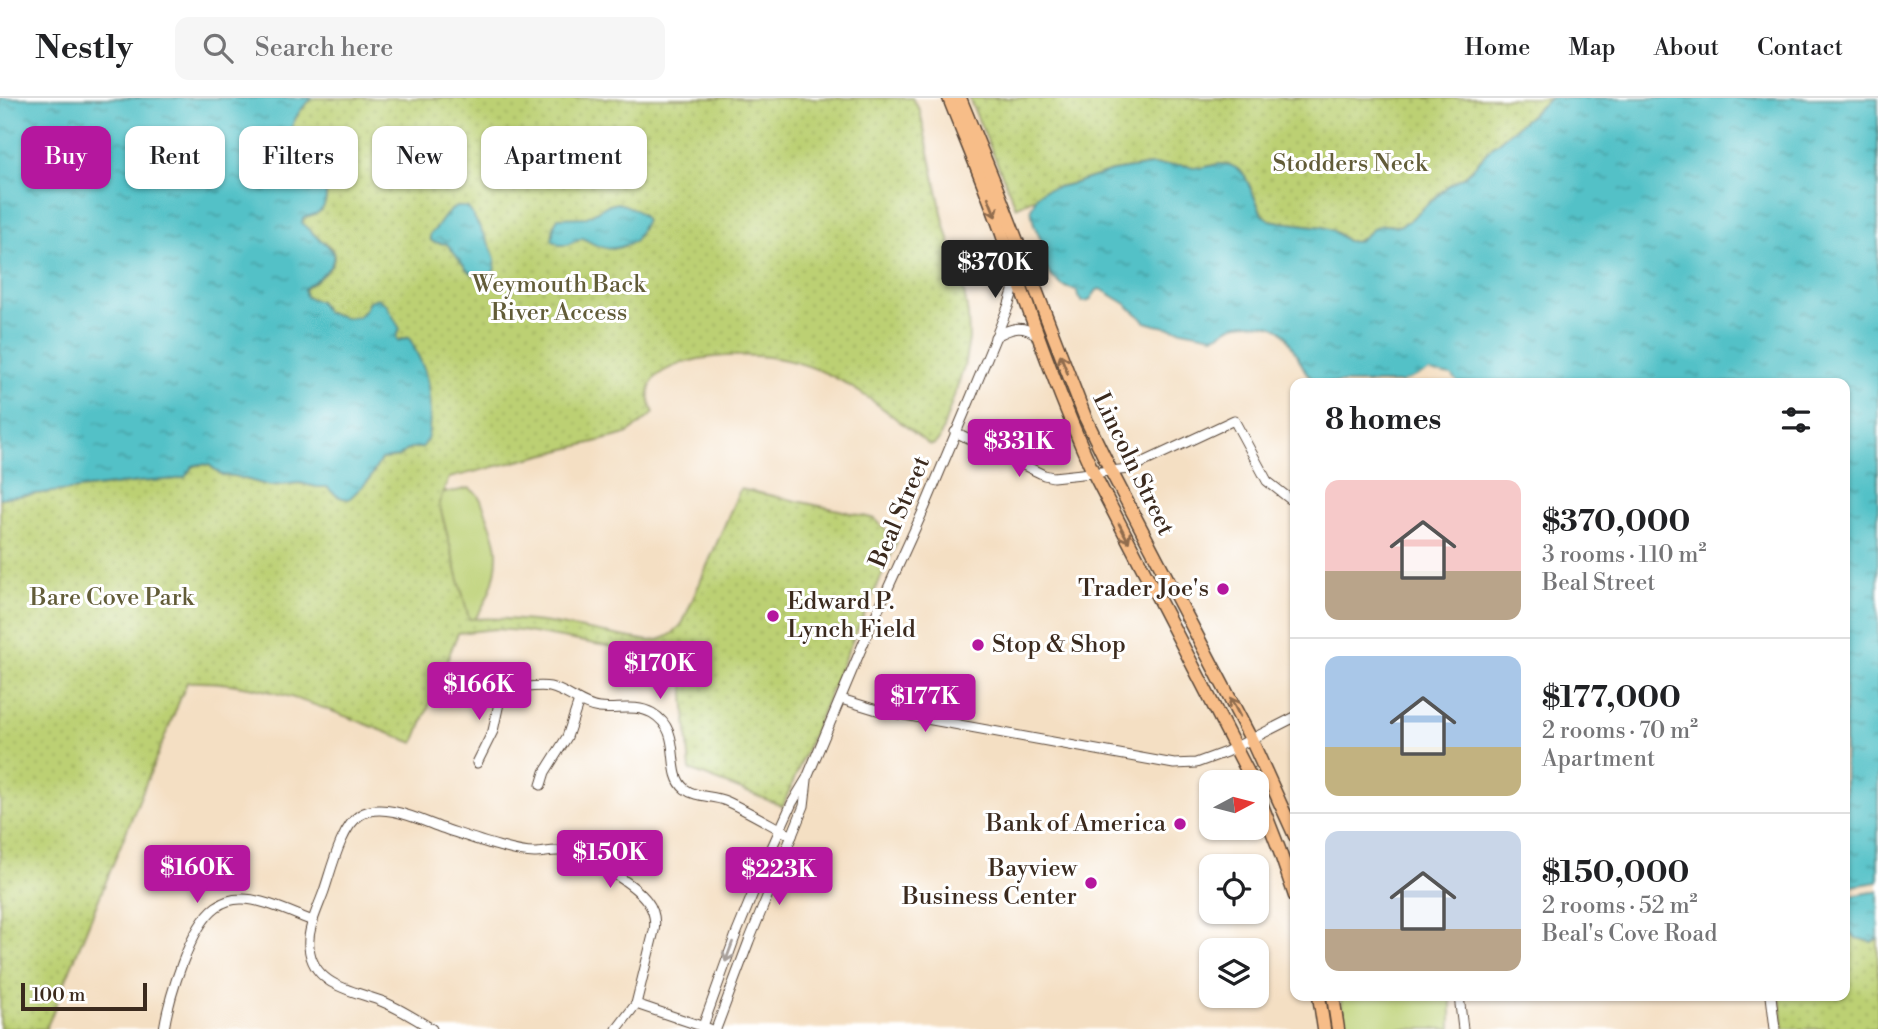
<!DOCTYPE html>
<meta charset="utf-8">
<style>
:root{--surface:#fff;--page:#f6f6f6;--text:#202124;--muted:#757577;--line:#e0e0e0;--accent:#b5179e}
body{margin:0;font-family:"Libre Bodoni",serif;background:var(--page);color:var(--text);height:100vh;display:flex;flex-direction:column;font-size:26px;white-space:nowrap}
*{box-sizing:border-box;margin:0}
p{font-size:23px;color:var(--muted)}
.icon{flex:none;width:38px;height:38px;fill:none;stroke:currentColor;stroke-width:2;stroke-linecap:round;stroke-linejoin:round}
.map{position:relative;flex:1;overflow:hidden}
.side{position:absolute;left:1290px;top:280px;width:560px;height:623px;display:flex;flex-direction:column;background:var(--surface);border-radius:14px;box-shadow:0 2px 5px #0004}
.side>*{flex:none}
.banner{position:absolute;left:21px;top:28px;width:665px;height:63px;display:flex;gap:14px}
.needle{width:46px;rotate:83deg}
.tools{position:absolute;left:1199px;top:672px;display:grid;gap:14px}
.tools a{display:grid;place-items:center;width:70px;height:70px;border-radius:14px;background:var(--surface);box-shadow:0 2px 5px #0004;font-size:35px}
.scale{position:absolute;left:21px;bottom:18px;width:126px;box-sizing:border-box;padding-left:7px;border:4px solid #3b2a1e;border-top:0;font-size:19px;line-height:24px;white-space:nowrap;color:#3b2a1e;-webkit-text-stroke:5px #fff;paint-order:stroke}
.price{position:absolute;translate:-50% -60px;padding:0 16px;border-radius:7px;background:var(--accent);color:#fff;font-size:23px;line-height:46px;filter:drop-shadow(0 2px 4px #0008)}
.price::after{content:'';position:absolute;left:50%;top:42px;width:21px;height:16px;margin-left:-10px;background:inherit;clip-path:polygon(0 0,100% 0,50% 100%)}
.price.selected{background:#222;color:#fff}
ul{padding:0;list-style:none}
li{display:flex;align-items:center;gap:21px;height:175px;padding:0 35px}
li+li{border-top:2px solid var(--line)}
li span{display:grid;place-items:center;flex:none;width:196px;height:140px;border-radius:14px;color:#555}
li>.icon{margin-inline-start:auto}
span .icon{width:84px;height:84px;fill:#fffc;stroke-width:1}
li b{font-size:30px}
h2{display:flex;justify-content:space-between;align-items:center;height:84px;padding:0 35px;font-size:30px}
.tag{padding:0 24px;border-radius:14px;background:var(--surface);box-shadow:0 2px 5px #0004;font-size:24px;line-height:63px}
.tag.selected{background:var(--accent);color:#fff}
header{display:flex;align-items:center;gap:42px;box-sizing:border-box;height:98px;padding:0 35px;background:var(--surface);border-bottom:2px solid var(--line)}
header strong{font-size:33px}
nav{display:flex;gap:38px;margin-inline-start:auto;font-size:24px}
.search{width:490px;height:63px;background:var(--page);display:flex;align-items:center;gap:18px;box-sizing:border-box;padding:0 24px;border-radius:14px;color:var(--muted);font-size:26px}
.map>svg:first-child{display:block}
.grass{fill:#bcd073;stroke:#7c7d48;stroke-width:2}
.park{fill:url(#park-dots);stroke:#7c7d48;stroke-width:2}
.water{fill:url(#water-ripples);stroke:#477672;stroke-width:2}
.pier{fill:#f4dfc3}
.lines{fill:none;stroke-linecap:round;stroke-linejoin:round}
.minor-casing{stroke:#574537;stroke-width:11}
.major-casing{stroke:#574537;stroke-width:15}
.minor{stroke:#fff;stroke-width:9}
.major{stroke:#f7bd88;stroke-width:12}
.oneway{stroke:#906c4e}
.oneway2{stroke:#a79f9a}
.poi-dot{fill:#b5179e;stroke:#fff;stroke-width:2.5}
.labels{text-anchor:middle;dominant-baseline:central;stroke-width:6;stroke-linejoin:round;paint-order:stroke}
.park-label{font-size:24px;fill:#625c38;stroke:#fff}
.street-label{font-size:24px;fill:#3b2a1e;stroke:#fff}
.poi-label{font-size:24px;fill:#3b2a1e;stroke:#fff;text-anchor:end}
</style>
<header>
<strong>Nestly</strong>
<div class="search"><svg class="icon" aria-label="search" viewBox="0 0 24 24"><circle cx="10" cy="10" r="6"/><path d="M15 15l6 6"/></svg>Search here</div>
<nav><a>Home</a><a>Map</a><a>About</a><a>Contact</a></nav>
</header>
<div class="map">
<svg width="1878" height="931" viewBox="0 0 1878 931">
<defs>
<pattern id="park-dots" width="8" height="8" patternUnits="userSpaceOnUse" patternTransform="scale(1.75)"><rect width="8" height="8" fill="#bcd073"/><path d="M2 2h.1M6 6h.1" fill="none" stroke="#a2b363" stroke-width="1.8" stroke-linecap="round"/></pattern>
<pattern id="water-ripples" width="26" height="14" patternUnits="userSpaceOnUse" patternTransform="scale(1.75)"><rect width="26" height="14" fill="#53c1c7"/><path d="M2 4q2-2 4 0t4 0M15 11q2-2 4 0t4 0" fill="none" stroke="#469da1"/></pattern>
</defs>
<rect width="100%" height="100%" fill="#fff"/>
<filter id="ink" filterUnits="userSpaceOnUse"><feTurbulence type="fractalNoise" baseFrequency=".0143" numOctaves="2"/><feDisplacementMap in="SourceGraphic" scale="14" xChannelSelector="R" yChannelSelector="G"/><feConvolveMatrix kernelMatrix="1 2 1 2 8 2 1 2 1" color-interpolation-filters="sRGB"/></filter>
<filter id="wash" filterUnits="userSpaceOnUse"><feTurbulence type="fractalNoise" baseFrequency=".00686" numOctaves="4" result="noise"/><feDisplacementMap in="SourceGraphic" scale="28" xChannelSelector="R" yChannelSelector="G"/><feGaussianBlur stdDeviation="1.57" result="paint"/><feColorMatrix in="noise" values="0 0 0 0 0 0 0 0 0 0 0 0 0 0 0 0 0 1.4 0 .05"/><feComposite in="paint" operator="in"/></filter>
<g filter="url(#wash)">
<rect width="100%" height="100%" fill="#f4dfc3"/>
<g class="grass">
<path d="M469 390 477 396 481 402C486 415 497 441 497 454 498 481 485 509 469 529L317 577 438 394H452Z"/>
<path d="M1340 898H1451V931H1345Z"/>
</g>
<g class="park">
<path d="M313 0H912L920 13 944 124 964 193 968 217 969 241 964 269 939 342 933 347 928 346C862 294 817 252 726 258 706 259 682 263 664 273 647 282 646 299 654 315L627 336 449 380 439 405 469 521C530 517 589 533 648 543 663 543 675 536 683 524L740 391 839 412 875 421 897 444 845 559 783 708 690 672 684 597 685 562 522 533 495 531 458 535 414 645C340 617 267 581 187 584L46 931H0V400L139 384 177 381 193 368 201 366 209 367 222 377 234 378 270 388 299 385 317 389 361 387 369 382 381 361 398 359 410 350H413L429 316 428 290 424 271 402 241 398 243 369 203 365 212 358 219 345 220 325 214 320 204 306 200 303 192C315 182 346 166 329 148 326 145 322 143 319 141 313 136 308 130 302 125L303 120 319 114 314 70 292 66C282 43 293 15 313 0Z"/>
<path d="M969 0H1551L1492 49 1465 78 1449 87 1409 123 1399 128 1383 127 1355 144 1347 143 1337 135 1323 129 1280 124 1270 122 1262 116 1249 86 1230 67 1219 66 1201 70 1180 67H1151L1112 73 1075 85 1045 92 1035 100 1016 109Z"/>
<path d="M1845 830 1851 837 1872 844 1878 840V931H1784L1780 898H1844Z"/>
</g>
<g class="water">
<path d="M0 0H313C293 15 282 43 292 67 298 68 308 68 314 70 327 76 331 106 319 114 315 117 307 118 303 120L302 125C308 130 313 136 319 141 322 143 326 145 328 148 346 165 315 182 304 191L306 199 320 204 325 214 345 220 358 219 365 212 369 203 377 200 386 206 400 231 396 239 398 243 409 239C414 250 421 262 425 274 429 287 435 342 421 350 419 350 412 350 410 350L398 359 381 361 369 382 349 401C340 401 333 396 327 389H317L299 385 270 388 234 378 222 377 209 367 201 366 193 368 185 379 177 381 139 384 0 400Z"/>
<path d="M1551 0H1878V784L1845 789 1844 285H1458L1451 278 1430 274 1401 285H1316L1306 274 1285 236C1276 224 1246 223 1232 228 1224 231 1224 236 1213 238L1156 227 1146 224 1126 206 1101 191 1097 192 1089 203 1082 204 1078 199 1077 193 1063 188 1052 179 1045 169 1042 144 1034 127 1031 111 1037 97 1045 92 1075 85 1112 73 1151 67H1180L1201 70 1219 66 1230 67 1240 72 1245 78 1262 116 1270 122 1280 124 1323 129 1332 132 1347 143 1355 144 1360 142 1375 129 1383 127 1399 128 1409 123 1449 87 1465 78 1492 49Z"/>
<path d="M617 105C628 107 639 112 646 122L635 143C614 154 603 153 583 140L567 147H559L552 142 554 127 558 120 587 119 606 108Z"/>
<path d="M456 109H467C474 117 474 120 479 128 487 144 508 169 485 182L468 173 447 146 433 144 430 141V136C441 128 443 115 456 109Z"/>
<path d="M1878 793V840L1872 844 1856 840 1845 830V799Z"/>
</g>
<path class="pier" d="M1429 274 1451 278 1458 285H1453L1449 281 1430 278 1411 285H1401Z"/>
</g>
<g filter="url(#ink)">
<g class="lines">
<g class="minor-casing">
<g id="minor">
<path d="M995 239C1010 230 1022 226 1037 237"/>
<path d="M955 334 1044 377 1053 379 1129 371 1234 322 1267 383 1295 405"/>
<path d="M461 579C474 583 488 590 502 591 518 592 535 586 550 589 568 593 581 608 599 610 617 612 636 606 652 615 685 634 664 674 685 691 696 700 713 697 726 703 748 713 771 727 792 738"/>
<path d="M841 601 877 612 1174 666 1196 665 1226 654 1295 619"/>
<path d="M477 665 493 633 502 591"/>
<path d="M541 687 545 674 567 639 579 603"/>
<path d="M1459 898 1463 931"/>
<path d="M1771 898 1775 931"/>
<path d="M636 906 710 931"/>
<path d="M164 931C169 900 190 828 216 809 223 804 233 801 241 801 261 800 294 816 313 823"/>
<path d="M432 931C416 921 399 910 381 903 352 892 313 888 309 849 307 831 318 810 324 793 331 773 341 729 360 717 382 703 420 722 442 730 460 736 479 743 498 748 509 751 522 755 534 755 545 755 555 751 566 754 589 759 633 784 647 803 654 812 656 822 654 833L636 906 617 931"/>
<path d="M702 931 735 839 769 756 792 705 807 680 869 532 924 411 971 299 1008 209 1013 193V177"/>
<path d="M716 931 749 843 804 708 807 682"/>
</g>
</g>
<g class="major-casing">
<g id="major">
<path d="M949 0C967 46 987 92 1003 139 1031 218 1058 297 1093 374L1253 684"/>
<path d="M960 0 995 86 1085 319 1111 373 1251 641 1295 738"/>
<path d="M1256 692 1279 751 1295 798"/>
<path d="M1319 898 1324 931"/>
<path d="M1333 898 1338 931"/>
</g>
</g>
<use href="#minor" class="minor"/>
<use href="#major" class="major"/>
</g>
<defs><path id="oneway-shaft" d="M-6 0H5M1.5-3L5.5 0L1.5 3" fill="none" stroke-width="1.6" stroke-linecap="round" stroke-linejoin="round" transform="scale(1.75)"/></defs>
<g class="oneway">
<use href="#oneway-shaft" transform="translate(992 109) rotate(69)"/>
<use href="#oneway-shaft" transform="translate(1064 266) rotate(-111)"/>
<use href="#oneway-shaft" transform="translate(1124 435) rotate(62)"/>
<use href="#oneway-shaft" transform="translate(1235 609) rotate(-117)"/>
</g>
<use class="oneway2" href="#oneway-shaft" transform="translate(729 854) rotate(110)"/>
</g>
<g class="poi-dot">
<circle cx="1223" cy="491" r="7"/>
<circle cx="773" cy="518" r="7"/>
<circle cx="978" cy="547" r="7"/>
<circle cx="1180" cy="726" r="7"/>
<circle cx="1091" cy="785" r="7"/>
</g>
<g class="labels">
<g class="park-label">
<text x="1350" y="66">Stodders Neck</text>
<text x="559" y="187">Weymouth Back<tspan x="559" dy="28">River Access</tspan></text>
<text x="112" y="500">Bare Cove Park</text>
</g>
<g class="street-label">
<text transform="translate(1133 366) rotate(64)">Lincoln Street</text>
<text transform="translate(900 414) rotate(-67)">Beal Street</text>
</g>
<g class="poi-label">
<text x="1209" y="491">Trader Joe's</text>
<text x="787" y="504" text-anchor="start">Edward P.<tspan x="787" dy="28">Lynch Field</tspan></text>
<text x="992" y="547" text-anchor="start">Stop &amp; Shop</text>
<text x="1166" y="726">Bank of America</text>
<text x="1077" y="771">Bayview<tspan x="1077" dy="28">Business Center</tspan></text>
</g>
</g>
</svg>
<div class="tools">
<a><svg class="needle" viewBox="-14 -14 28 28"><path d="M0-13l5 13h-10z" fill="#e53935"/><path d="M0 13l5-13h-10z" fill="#757577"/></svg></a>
<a><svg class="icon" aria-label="locate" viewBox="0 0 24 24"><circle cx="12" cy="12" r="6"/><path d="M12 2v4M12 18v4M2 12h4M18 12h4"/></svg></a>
<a><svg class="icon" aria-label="layers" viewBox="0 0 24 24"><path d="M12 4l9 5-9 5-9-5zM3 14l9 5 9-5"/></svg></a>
</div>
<div class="scale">100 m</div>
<b class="price selected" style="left:995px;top:202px">$370K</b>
<b class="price" style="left:1019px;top:381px">$331K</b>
<b class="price" style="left:660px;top:603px">$170K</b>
<b class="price" style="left:479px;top:624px">$166K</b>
<b class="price" style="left:925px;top:636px">$177K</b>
<b class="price" style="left:610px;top:792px">$150K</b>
<b class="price" style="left:197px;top:807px">$160K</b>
<b class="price" style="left:779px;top:809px">$223K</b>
<div class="banner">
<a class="tag selected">Buy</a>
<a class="tag">Rent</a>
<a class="tag">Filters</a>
<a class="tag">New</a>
<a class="tag">Apartment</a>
</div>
<section class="side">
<h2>8 homes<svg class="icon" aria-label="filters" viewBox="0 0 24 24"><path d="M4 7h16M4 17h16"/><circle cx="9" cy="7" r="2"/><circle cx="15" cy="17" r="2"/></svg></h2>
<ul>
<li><span style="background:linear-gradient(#f6c9c9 65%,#b9a48a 0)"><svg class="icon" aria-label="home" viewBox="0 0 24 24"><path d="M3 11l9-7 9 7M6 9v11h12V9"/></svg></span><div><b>$370,000</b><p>3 rooms · 110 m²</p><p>Beal Street</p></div></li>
<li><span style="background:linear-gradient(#a9c7e8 65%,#c2b280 0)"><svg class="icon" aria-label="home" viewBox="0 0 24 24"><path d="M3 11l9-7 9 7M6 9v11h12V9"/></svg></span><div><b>$177,000</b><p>2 rooms · 70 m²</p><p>Apartment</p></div></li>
<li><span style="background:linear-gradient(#c9d6e8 70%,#b9a48a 0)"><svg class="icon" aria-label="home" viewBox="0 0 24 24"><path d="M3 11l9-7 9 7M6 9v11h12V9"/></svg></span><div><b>$150,000</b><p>2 rooms · 52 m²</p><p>Beal's Cove Road</p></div></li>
</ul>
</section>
</div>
